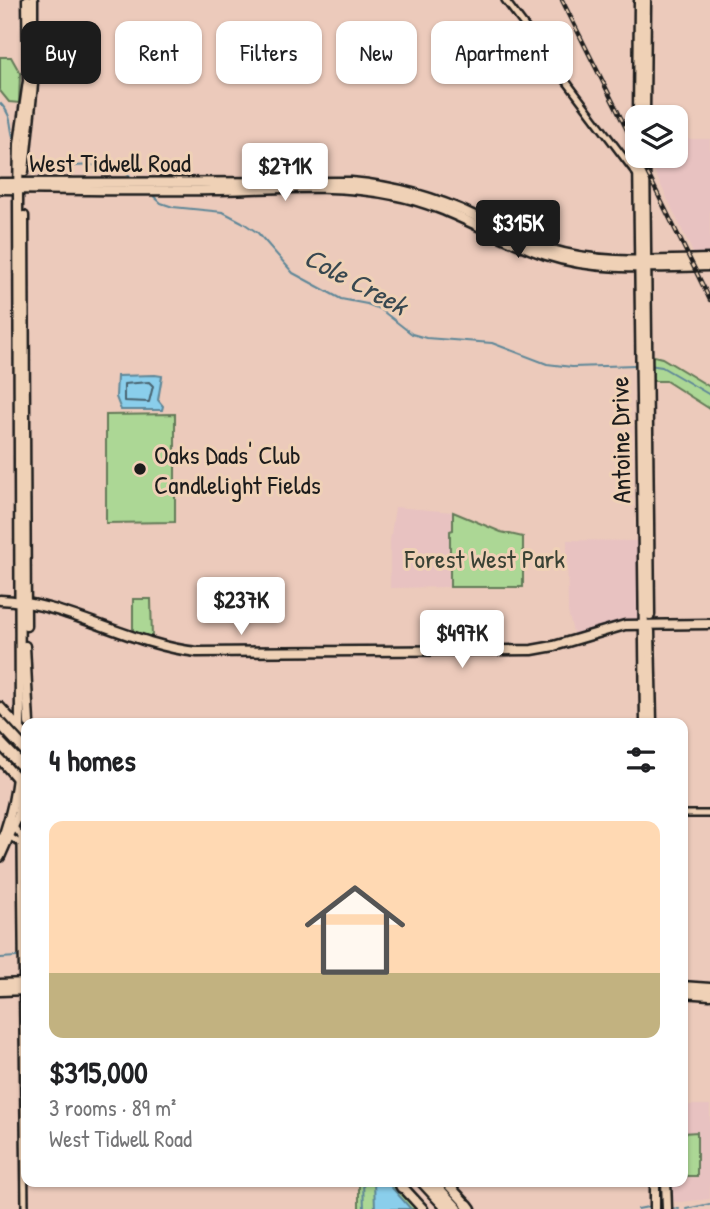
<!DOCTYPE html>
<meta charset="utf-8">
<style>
:root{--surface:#fff;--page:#f2f2f2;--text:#202124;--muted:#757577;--line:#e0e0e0;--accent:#1c1c1c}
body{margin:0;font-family:"Patrick Hand",sans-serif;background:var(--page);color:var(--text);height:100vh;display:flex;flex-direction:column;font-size:26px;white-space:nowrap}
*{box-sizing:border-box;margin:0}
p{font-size:23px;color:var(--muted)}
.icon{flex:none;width:38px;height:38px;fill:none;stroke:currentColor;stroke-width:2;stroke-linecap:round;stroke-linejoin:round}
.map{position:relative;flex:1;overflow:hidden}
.drawer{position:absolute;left:21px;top:718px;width:667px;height:469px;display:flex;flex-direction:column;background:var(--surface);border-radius:14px;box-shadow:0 2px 5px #0004}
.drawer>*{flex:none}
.top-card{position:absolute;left:21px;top:21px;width:668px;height:63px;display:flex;gap:14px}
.buttons{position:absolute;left:625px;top:105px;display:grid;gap:14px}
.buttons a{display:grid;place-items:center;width:63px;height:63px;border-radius:14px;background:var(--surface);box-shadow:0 2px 5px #0004;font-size:35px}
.price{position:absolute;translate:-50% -60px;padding:0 16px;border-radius:7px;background:#fff;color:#222;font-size:23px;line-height:46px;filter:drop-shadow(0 2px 4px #0008)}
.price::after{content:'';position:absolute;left:50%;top:42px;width:21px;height:16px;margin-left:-10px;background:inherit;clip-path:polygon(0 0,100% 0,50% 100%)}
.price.selected{background:var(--accent);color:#fff}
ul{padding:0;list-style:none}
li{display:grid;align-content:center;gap:14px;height:371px;padding:0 28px}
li+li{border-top:2px solid var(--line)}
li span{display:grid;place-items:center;height:217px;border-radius:14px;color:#555}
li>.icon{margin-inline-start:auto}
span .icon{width:126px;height:126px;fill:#fffc;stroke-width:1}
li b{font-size:30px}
h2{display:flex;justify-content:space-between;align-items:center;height:84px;padding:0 28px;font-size:30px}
.pill{padding:0 24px;border-radius:14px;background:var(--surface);box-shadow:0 2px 5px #0004;font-size:24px;line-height:63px}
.pill.selected{background:var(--accent);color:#fff}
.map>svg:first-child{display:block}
.built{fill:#e8c2c1}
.green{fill:#acd795;stroke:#647a58;stroke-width:2}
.water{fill:#8aceeb;stroke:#5e8798;stroke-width:2}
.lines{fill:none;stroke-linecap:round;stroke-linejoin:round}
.shore{stroke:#48636f;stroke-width:2}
.stream{stroke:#5e8798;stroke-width:2}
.minor-casing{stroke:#1c1c1c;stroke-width:10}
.major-casing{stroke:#1c1c1c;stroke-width:13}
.highway-casing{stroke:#1c1c1c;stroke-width:15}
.minor{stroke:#efd1b6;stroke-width:5}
.major{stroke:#efd1b6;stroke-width:8}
.highway{stroke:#efd1b6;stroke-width:10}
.rail-casing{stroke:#1c1c1c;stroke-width:4.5}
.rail{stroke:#efd1b6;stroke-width:2;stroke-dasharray:5;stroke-linecap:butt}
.highway-bridge-casing{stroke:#1c1c1c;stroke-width:15;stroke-linecap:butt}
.highway-bridge{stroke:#efd1b6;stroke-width:10}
.poi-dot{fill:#1c1c1c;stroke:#efd1b6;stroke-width:2.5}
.labels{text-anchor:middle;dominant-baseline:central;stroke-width:6;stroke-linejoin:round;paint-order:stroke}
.street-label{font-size:26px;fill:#1c1c1c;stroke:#efd1b6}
.poi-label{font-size:26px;fill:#1c1c1c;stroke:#efd1b6;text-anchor:start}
.park-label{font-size:26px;fill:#394134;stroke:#efd1b6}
.water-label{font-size:28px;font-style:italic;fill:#384850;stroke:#efd1b6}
</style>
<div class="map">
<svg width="710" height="1209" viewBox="0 0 710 1209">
<rect width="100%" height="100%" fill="#eccabb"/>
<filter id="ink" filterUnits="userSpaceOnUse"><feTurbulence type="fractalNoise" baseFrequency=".0143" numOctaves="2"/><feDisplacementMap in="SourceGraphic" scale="14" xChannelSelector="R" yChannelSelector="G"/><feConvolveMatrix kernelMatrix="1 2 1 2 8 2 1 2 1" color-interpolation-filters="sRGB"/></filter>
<g filter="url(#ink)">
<g class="built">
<path d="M676 139H710V257H695L648 158V156H676Z"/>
<path d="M395 507 453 512V531H450V587L390 588V541Z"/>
<path d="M567 540 639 541 641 620 604 627 574 636 568 612Z"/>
<path d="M683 1105H710V1199L681 1202 670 1201 669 1181H682Z"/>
</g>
<g class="green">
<path d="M0 57H11L20 73 19 103 9 102 0 91Z"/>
<path d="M650 355 662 358 710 387V409L666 381H650Z"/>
<path d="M175 414V522L106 523V415Z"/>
<path d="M453 512 501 532 523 537V587H450V531L453 530Z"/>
<path d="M133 599H151L152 638 133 631Z"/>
<path d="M697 1132V1176H683V1133Z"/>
<path d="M359 1181H394L420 1209H359Z"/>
</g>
<g class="water">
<path d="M155 375 162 376 158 400 163 406 162 410H121L116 397 117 376Z"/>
<path d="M374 1181H386L411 1209H375Z"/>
</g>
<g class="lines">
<path class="shore" d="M149 382 153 386 149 402 124 401V384Z"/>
<g class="stream">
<path d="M0 103C16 119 7 130 17 146"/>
<path d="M28 157C59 180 102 149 135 180"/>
<path d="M150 193 161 203 173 207 223 212 242 222 258 233 293 273 341 299 367 304 380 309 412 334 426 338 492 343 547 364 572 367 636 365"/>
<path d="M649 365 662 367 710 395"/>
<path d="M0 958 17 957"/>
<path d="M363 1181 364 1209"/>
<path d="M669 1208 679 1209"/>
<path d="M638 1209 653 1206"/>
<path d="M686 1209 710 1204"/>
</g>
<g class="minor-casing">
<g id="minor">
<path d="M505 0 637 175"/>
<path d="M682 814H710"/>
<path d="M14 827 21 836V844"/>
<path d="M9 836 21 844 25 1209"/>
</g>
</g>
<g class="major-casing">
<g id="major">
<path d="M638 117 639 0"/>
<path d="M645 117 646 0"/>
<path d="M638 156 645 723"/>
<path d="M645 156 650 615"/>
<path d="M24 171 33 84V0"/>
<path d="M0 183 351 182C395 186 435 197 475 216 500 227 523 241 549 249 600 265 657 260 710 259"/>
<path d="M0 189C71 190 142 191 213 190 272 189 335 183 393 195 448 205 494 238 546 255 598 272 657 267 710 266"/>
<path d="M24 216 26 626"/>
<path d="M0 600C65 602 130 645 197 652L532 650 554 646 625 625 710 624"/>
<path d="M650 631 652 723"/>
<path d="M25 646 29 723"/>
<path d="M0 707 26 736"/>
<path d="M0 754 6 755 11 751 12 727 10 718"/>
<path d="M0 759 19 781"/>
<path d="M0 844C16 806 19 770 20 729L18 192 19 144 28 81 27 0"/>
<path d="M0 857 18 816 26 767"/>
<path d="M0 984 26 983"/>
<path d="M682 986 710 988"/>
<path d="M0 991 26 990"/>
<path d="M682 993 710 995"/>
<path d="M445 1181 469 1207"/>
<path d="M655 1181V1209"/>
<path d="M666 1181 667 1209"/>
<path d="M399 1183 423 1209"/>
</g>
</g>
<g class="highway-casing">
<g id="highway">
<path d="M399 1181 402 1187"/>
<path d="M422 1181 448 1209"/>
<path d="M431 1181 457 1209"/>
<path d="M467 1205 470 1209"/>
</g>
</g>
<use href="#minor" class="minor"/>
<use href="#major" class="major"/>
<use href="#highway" class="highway"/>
<g class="rail-casing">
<g id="rail">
<path d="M562 0 637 150"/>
<path d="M639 156 710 300"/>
</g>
</g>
<use href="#rail" class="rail"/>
<g class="highway-bridge-casing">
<g id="highway-bridge">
<path d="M0 723 26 751"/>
<path d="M0 743 26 770"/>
</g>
</g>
<use href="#highway-bridge" class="highway-bridge"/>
</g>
</g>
<circle class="poi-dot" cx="140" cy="469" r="7"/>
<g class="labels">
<g class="street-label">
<text x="110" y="162">West Tidwell Road</text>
<text transform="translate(620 440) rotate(-91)">Antoine Drive</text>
</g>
<g class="poi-label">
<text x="154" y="454">Oaks Dads' Club<tspan x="154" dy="30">Candlelight Fields</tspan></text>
</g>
<g class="park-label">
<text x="485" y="558">Forest West Park</text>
</g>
<g class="water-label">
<text transform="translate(356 281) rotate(28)">Cole Creek</text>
</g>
</g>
</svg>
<div class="buttons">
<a><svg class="icon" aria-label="layers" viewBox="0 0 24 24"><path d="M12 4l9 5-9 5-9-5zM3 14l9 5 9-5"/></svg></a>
</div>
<b class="price" style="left:285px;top:203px">$271K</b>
<b class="price selected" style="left:518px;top:260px">$315K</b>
<b class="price" style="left:241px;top:637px">$237K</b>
<b class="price" style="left:462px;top:670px">$497K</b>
<div class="top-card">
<a class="pill selected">Buy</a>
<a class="pill">Rent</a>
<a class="pill">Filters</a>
<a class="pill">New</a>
<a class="pill">Apartment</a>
</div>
<section class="drawer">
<h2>4 homes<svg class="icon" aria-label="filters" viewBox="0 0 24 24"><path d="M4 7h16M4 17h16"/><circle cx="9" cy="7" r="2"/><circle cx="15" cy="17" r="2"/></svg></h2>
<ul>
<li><span style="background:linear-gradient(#ffd9b3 70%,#c2b280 0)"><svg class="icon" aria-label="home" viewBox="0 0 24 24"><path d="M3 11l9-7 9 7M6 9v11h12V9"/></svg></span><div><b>$315,000</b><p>3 rooms · 89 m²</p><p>West Tidwell Road</p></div></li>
</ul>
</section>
</div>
